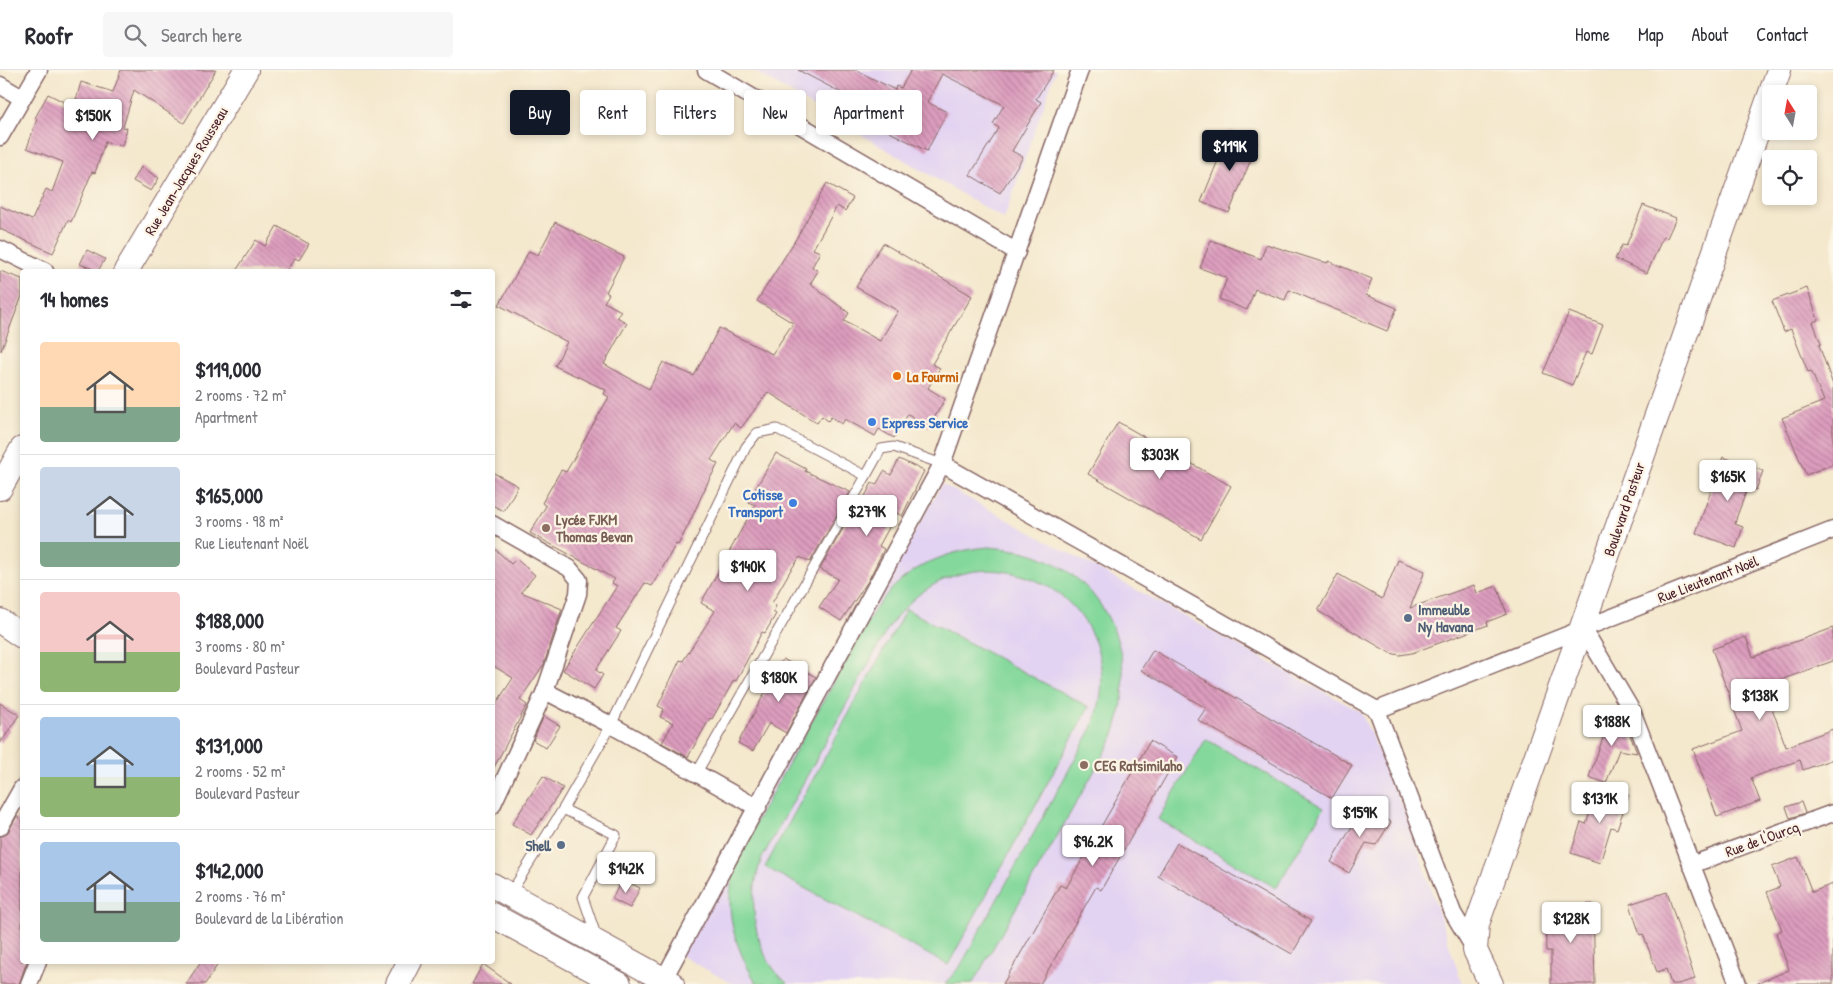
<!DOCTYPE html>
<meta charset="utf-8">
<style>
:root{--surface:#fff;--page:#f7f7f7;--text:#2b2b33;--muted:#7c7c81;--line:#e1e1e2;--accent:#111827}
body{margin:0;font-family:"Patrick Hand",sans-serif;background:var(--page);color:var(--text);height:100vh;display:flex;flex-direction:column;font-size:19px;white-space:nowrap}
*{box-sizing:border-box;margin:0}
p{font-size:16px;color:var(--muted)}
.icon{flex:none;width:28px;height:28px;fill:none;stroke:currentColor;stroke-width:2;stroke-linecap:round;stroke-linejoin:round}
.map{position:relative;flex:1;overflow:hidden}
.drawer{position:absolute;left:20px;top:199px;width:475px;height:695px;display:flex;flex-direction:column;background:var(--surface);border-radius:5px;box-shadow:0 2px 8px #0003}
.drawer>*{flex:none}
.hud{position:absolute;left:510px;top:20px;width:475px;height:45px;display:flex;gap:10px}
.needle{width:32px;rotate:349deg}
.fabs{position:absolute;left:1762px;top:15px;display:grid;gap:10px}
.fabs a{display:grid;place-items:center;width:55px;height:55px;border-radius:5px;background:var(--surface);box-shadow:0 2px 8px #0003;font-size:25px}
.price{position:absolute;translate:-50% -42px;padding:0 11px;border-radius:5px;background:#fff;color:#222;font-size:16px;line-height:32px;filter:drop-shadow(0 1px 2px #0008)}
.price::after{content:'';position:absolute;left:50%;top:30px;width:15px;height:11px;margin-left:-8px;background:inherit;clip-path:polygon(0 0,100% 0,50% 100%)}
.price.on{background:var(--accent);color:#fff}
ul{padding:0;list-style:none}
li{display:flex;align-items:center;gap:15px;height:125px;padding:0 20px}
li+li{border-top:1px solid var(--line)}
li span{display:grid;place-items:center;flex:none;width:140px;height:100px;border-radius:5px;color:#555}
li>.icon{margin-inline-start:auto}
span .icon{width:60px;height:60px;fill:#fffc;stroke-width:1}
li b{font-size:21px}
h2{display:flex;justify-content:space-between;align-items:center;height:60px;padding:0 20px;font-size:21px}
.pill{padding:0 18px;border-radius:5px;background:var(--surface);box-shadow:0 2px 8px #0003;font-size:18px;line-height:45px}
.pill.on{background:var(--accent);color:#fff}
header{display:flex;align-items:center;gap:30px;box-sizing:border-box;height:70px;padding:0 25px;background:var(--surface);border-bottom:1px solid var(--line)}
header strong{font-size:24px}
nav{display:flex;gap:28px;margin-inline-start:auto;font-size:18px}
.search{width:350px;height:45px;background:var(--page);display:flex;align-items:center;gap:12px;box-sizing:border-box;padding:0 18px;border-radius:5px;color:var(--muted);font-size:19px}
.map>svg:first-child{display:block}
.built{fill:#e3d3f2}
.pitch{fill:#84d89b;stroke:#677c63}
.building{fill:url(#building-back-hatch)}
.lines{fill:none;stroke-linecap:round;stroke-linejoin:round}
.lane-casing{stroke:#866564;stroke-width:11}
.street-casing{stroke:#866564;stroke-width:19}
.secondary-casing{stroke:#866564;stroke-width:26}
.lane{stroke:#fff;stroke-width:9}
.street{stroke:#fff;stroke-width:16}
.secondary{stroke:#fff;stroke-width:24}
.food-dot{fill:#e8710a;stroke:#fcf5e5;stroke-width:2}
.shop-dot{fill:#3f7fe0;stroke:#fcf5e5;stroke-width:2}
.education-dot{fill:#8d6e63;stroke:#fcf5e5;stroke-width:2}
.service-dot{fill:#5c6f8a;stroke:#fcf5e5;stroke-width:2}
.labels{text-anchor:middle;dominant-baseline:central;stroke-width:4.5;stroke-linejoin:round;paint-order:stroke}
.street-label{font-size:15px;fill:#4a1f2b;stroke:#fcf5e5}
.food-label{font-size:15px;font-weight:bold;fill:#c56008;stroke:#fcf5e5;text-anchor:start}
.shop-label{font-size:15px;font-weight:bold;fill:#366cbe;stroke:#fcf5e5;text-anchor:start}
.education-label{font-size:15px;font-weight:bold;fill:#785e54;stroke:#fcf5e5;text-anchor:start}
.service-label{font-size:15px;font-weight:bold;fill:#4e5e75;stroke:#fcf5e5;text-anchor:start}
</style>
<header>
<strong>Roofr</strong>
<div class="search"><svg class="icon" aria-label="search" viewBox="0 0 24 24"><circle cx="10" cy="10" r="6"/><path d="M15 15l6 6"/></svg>Search here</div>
<nav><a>Home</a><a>Map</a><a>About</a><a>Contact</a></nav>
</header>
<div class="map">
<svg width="1833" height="914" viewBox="0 0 1833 914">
<defs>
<pattern id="building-back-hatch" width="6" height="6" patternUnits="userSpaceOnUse" patternTransform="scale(1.25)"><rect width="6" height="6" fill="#dd9dbe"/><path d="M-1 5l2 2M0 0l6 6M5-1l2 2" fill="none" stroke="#b57f9b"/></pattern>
</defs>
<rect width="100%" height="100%" fill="#fcf5e5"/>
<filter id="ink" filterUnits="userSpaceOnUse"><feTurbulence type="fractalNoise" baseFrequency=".02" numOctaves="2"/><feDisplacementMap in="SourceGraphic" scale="10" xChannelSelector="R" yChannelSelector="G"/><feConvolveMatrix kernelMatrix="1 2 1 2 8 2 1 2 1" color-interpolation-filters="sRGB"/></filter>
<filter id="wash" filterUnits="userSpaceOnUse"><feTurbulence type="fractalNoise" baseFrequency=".0096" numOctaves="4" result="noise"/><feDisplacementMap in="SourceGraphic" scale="20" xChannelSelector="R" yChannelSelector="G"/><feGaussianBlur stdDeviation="1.12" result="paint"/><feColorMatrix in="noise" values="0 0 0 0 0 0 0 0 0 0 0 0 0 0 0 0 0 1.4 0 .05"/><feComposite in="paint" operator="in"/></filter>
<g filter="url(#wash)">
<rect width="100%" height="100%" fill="#f4e8cd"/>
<g class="built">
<path d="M752 0H1056L1004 149Z"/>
<path d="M942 414 1361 642 1408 749 1462 914H733L678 884Z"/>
</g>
<g class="pitch">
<path d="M989 477C1007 479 1025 480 1041 487 1116 518 1141 601 1111 672L973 913 945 914 961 895 1092 658C1145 525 968 435 887 560L761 790C747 832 752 884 788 914H757C729 868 720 826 743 775L872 544C899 501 940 481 989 477Z"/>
<path d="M906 539 1089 637 948 895 765 797Z"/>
<path d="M1206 669 1324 738 1276 818 1158 749Z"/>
</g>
<g id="blocks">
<g class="building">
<path d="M121 0H216L184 53 134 20 123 57 127 58 122 76 105 72 95 103 92 102 71 152 68 150 53 183 0 159V136L32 150 46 119 52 122 63 92 27 78 37 49 35 48 48 24 74 37 81 12 113 22Z"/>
<path d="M798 0H856L895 20 896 16 901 18 911 0H1054L1036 29 1041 32 1012 81 1023 87 1000 123 970 105 999 58 993 54 1004 35 942 4 927 32 947 42 927 81 876 55 882 44Z"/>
<path d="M1230 61 1258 72 1229 143 1201 132Z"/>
<path d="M141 97 159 108 151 121 133 111Z"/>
<path d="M827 113 853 128 845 141 837 136 813 179 820 182 812 197 818 201 810 214 849 243 844 251 880 271 898 241 856 217 883 173 972 226 932 294 940 298 928 318 945 329 929 357 908 344 894 368 879 359 875 366 845 349 842 354 831 347 828 351 822 346 817 353 768 322 741 358 734 353 711 390 718 394 708 412 687 458 678 475 676 474 652 516 645 513 616 558 621 561 596 600 603 605 594 619 563 600 617 516 612 513 615 509 530 463 546 436 542 433 561 400 566 402 609 327 604 324 606 320 555 296 567 272 499 235 529 181 538 185 555 152 624 187 606 222 609 224 604 232 621 241 617 247 627 253 604 294 649 319 663 292 694 306 719 258 772 284 793 253 757 231 796 169Z"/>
<path d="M1643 135 1676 148 1667 168 1663 167 1647 203 1615 189 1622 175 1626 176Z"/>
<path d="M277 156 309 174 299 190 295 188 286 201H236L256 170 265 176Z"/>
<path d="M1211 170 1261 189 1266 174 1316 190 1328 193V191L1372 209 1366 225 1397 238 1387 261 1289 220 1285 230 1255 219 1247 240 1219 229 1227 208 1200 198Z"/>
<path d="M87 180 105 189 98 201 80 194Z"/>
<path d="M0 201 22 209V226L1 281Z"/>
<path d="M1807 218 1818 250 1813 252 1821 274 1819 275 1833 315V394L1806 405 1782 348 1824 331 1811 301 1808 302 1791 259 1784 262 1772 231Z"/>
<path d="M1569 242 1603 255 1592 284 1586 282 1572 315 1543 303Z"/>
<path d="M1118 352 1231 416 1201 469 1088 404Z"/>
<path d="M776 383 806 399 805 401 850 422 810 492 800 487 790 501 772 533 776 536 773 542 776 544 765 563 762 562 736 611 734 610 712 649 710 648 688 687 662 673 673 653 660 647 664 639 658 636 680 590 683 591 715 541 701 533 755 435 748 432Z"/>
<path d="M1723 387 1763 401 1756 420 1748 417 1737 446 1735 454 1743 457 1736 478 1696 463Z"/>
<path d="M899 389 924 401 902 446 897 443 879 476 884 479 868 511 841 551 819 537 838 509 820 499 861 427 864 428 872 413 876 415 884 401 891 405Z"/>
<path d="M492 402 518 416 504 441 492 435Z"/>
<path d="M492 476 511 494 516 489 535 505 521 522 562 539 544 594 520 630 527 635 492 701V640L513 608 492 595Z"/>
<path d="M1398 490 1425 501 1410 538 1474 515 1477 523 1497 516 1507 544 1487 552 1488 555 1412 583 1400 585 1390 583 1318 541 1338 504 1382 529Z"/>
<path d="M1833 558V591L1764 616 1786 677 1833 659V689L1803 700 1800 690 1751 708 1760 731 1717 747 1693 679 1742 661 1712 579 1746 567 1753 587Z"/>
<path d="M1153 580 1352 695 1332 728 1198 650 1206 638 1141 600Z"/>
<path d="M783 589 816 607 786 663 769 653 753 681 738 673Z"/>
<path d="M0 633 19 645 0 674Z"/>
<path d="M1609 641 1622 644 1637 683 1619 680 1606 713 1589 707 1607 657Z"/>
<path d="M544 646 560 656 546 678 533 670Z"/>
<path d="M1150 671 1177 687 1101 820 1096 817 1040 914H1003L1060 815 1066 818Z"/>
<path d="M543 706 563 718 531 765 512 754Z"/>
<path d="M1600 715 1629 725 1617 759 1611 757 1600 793 1571 783 1581 752 1586 754Z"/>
<path d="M1801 732 1805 743 1790 748 1786 737Z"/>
<path d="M1364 736 1391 752 1376 775 1366 773 1349 803 1331 792Z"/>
<path d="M17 746 22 752V891H27L19 914H0V767L8 762Z"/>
<path d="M1177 773 1311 851 1292 884 1158 806Z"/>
<path d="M1798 787 1812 822 1833 814V914H1756L1789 900 1776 863 1782 860 1767 822 1780 817 1772 797Z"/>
<path d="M622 809 640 818 630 838 612 829Z"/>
<path d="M1667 822 1695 909 1678 914H1671L1666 899 1657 902 1643 864 1640 865 1630 834Z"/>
<path d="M1593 834 1595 914H1551V881H1546L1545 836Z"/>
<path d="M201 891H220L205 914H186Z"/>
<path d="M483 894 511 914H472Z"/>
</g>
</g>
</g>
<g filter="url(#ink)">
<use href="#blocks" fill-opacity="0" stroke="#866564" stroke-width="1"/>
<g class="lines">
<g class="lane-casing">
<g id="lane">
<path d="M866 406 881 379 894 377 942 394"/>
<path d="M563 739 616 765 583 827 597 868"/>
<path d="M510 824 563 739 611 655 746 377 757 363 777 359 866 406 696 704"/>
</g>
</g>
<g class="street-casing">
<g id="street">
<path d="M706 0 1017 182"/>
<path d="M0 15 22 28"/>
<path d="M0 67 39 0"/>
<path d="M0 179 45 201"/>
<path d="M942 394 1377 640"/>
<path d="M492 454 569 498 579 510 578 524 545 621 492 736"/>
<path d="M1583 558 1632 641 1738 914"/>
<path d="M545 621 611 655 758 738"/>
<path d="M1377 640 1833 460"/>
<path d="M1377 640 1453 843 1475 880"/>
<path d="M0 757 22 718"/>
<path d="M1691 795 1833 743"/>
<path d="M29 914 38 891"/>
<path d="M661 914 942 394 1080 0"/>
</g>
</g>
<g class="secondary-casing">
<g id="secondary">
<path d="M126 201 246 0"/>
<path d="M0 418 22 379"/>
<path d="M0 551 22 566"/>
<path d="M492 815 672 914"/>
<path d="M492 845 619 914"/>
<path d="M398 914 410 891"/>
<path d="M1491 914 1475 880 1477 854 1779 0"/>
</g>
</g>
<use href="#lane" class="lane"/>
<use href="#street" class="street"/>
<use href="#secondary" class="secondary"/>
</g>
</g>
<circle class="food-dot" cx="897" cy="306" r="5"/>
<g class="shop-dot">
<circle cx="872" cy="352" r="5"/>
<circle cx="793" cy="433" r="5"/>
</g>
<g class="education-dot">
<circle cx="546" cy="458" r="5"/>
<circle cx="1084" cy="695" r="5"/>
</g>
<g class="service-dot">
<circle cx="1408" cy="548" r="5"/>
<circle cx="561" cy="775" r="5"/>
</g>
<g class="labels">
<g class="street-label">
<text transform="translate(186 101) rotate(-59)">Rue Jean-Jacques Rousseau</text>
<text transform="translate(1624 439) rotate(-71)">Boulevard Pasteur</text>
<text transform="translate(1708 509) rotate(-21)">Rue Lieutenant Noël</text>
<text transform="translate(1762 769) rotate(-20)">Rue de l'Ourcq</text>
</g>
<g class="food-label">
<text x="907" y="306">La Fourmi</text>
</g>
<g class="shop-label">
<text x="882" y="352">Express Service</text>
<text x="783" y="424" text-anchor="end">Cotisse<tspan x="783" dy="17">Transport</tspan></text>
</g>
<g class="education-label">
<text x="556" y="449">Lycée FJKM<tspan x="556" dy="17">Thomas Bevan</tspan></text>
<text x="1094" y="695">CEG Ratsimilaho</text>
</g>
<g class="service-label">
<text x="1418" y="539">Immeuble<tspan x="1418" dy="17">Ny Havana</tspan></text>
<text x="551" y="775" text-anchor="end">Shell</text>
</g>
</g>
</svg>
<div class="fabs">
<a><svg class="needle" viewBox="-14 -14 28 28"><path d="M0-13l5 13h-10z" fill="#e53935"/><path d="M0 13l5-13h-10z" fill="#7c7c81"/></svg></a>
<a><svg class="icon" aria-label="locate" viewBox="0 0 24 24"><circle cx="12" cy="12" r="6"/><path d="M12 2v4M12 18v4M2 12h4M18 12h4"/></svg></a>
</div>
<b class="price" style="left:93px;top:71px">$150K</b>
<b class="price on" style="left:1230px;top:102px">$119K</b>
<b class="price" style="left:1160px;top:410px">$303K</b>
<b class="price" style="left:1728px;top:432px">$165K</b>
<b class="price" style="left:867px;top:467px">$279K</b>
<b class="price" style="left:748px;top:522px">$140K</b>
<b class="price" style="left:779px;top:633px">$180K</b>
<b class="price" style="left:1760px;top:651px">$138K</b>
<b class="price" style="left:1612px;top:677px">$188K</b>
<b class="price" style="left:1600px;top:754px">$131K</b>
<b class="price" style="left:1360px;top:768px">$159K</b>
<b class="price" style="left:1093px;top:797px">$96.2K</b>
<b class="price" style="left:626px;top:824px">$142K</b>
<b class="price" style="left:1571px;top:874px">$128K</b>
<div class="hud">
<a class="pill on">Buy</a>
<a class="pill">Rent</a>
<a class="pill">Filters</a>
<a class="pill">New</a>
<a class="pill">Apartment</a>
</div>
<section class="drawer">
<h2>14 homes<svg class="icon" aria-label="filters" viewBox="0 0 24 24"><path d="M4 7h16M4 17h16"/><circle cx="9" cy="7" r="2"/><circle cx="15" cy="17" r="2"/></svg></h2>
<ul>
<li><span style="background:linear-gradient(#ffd9b3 65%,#7fa58c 0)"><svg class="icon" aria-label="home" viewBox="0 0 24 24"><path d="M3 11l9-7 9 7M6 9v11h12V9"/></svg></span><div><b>$119,000</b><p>2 rooms · 72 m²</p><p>Apartment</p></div></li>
<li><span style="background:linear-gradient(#c9d6e8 75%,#7fa58c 0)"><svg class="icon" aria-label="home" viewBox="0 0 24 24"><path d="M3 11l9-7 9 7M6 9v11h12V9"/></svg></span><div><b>$165,000</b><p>3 rooms · 98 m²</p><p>Rue Lieutenant Noël</p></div></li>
<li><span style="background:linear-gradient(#f6c9c9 60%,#8fb573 0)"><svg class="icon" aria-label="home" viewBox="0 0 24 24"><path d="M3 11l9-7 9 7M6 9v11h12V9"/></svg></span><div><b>$188,000</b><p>3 rooms · 80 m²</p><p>Boulevard Pasteur</p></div></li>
<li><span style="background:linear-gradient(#a9c7e8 60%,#8fb573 0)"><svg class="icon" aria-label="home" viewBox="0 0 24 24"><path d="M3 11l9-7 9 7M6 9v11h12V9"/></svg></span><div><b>$131,000</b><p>2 rooms · 52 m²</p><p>Boulevard Pasteur</p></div></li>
<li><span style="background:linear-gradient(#a9c7e8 60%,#7fa58c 0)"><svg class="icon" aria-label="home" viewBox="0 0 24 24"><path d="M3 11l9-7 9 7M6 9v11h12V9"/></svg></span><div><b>$142,000</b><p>2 rooms · 76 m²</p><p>Boulevard de la Libération</p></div></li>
</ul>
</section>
</div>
